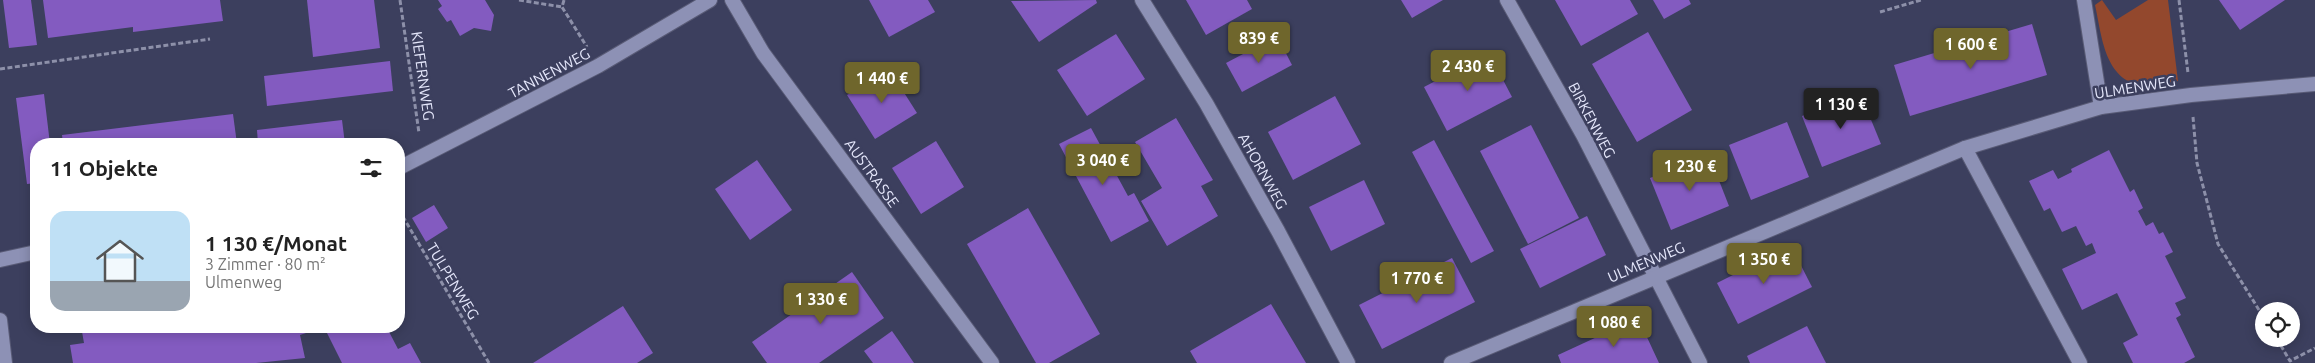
<!DOCTYPE html>
<html lang="de">
<meta charset="utf-8">
<style>
:root{--surface:#fff;--page:#f6f6f6;--text:#222;--muted:#767676;--accent:#6f662c}
body{margin:0;font-family:Ubuntu,sans-serif;background:var(--page);color:var(--text);height:100vh;display:flex;flex-direction:column;font-size:19px;white-space:nowrap}
*{box-sizing:border-box;margin:0}
p{font-size:16px;color:var(--muted)}
.icon{flex:none;width:28px;height:28px;fill:none;stroke:currentColor;stroke-width:2;stroke-linecap:round;stroke-linejoin:round}
.map{position:relative;flex:1;overflow:hidden}
.panel{position:absolute;left:30px;top:138px;width:375px;height:195px;display:flex;flex-direction:column;background:var(--surface);border-radius:20px;box-shadow:0 2px 12px #0003}
.panel>*{flex:none}
.controls{position:absolute;left:2255px;top:302px;display:grid;gap:10px}
.controls a{display:grid;place-items:center;width:45px;height:45px;border-radius:50%;background:var(--surface);box-shadow:0 2px 12px #0003;font-size:25px}
.price{position:absolute;translate:-50% -42px;padding:0 11px;border-radius:5px;background:var(--accent);color:#fff;font-size:16px;line-height:32px;filter:drop-shadow(0 1px 2px #0008)}
.price::after{content:'';position:absolute;left:50%;top:30px;width:15px;height:11px;margin-left:-8px;background:inherit;clip-path:polygon(0 0,100% 0,50% 100%)}
.price.current{background:#222;color:#fff}
ul{padding:0;list-style:none}
li{display:flex;align-items:center;gap:15px;height:125px;padding:0 20px}
li span{display:grid;place-items:center;flex:none;width:140px;height:100px;border-radius:15px;color:#555}
li>.icon{margin-inline-start:auto}
span .icon{width:60px;height:60px;fill:#fffc;stroke-width:1}
li b{font-size:21px}
h2{display:flex;justify-content:space-between;align-items:center;height:60px;padding:0 20px;font-size:21px}
.map>svg:first-child{display:block}
.green{fill:#93482d}
.building{fill:#835bc0}
.lines{fill:none;stroke-linecap:round;stroke-linejoin:round}
.service-casing{stroke:#595b76;stroke-width:16}
.minor-casing{stroke:#595b76;stroke-width:16}
.path{stroke:#8d90a9;stroke-width:3;stroke-dasharray:5 2.5;stroke-linecap:butt}
.service{stroke:#8d91b5;stroke-width:14}
.minor{stroke:#8d91b5;stroke-width:14}
.labels{text-anchor:middle;dominant-baseline:central;stroke-width:5;stroke-linejoin:round;paint-order:stroke}
.street-label{font-size:15px;fill:#e5e7fb;stroke:#3c3f5e}
</style>
<div class="map">
<svg width="2315" height="363" viewBox="0 0 2315 363">
<rect width="100%" height="100%" fill="#3c3f5e"/>
<path class="green" d="M2102 0 2116 20 2148 0H2168L2178 81C2168 82 2153 87 2143 86 2104 80 2102 36 2095 5Z"/>
<g class="building">
<path d="M3 0H31L37 45 9 48Z"/>
<path d="M43 0H220L223 21 133 32V27L48 38Z"/>
<path d="M307 0H374L380 48 313 57Z"/>
<path d="M438 0H485L494 15 491 31 474 28 460 36 451 20 447 22 438 9 442 6Z"/>
<path d="M869 0H928L935 12 889 37Z"/>
<path d="M1096 0 1097 3 1039 42 1011 1Z"/>
<path d="M1186 0H1247L1252 9 1206 35Z"/>
<path d="M1401 0H1443L1412 18Z"/>
<path d="M1555 0H1630L1638 14 1581 46Z"/>
<path d="M1653 0H1689L1691 4 1664 19Z"/>
<path d="M2219 0H2285L2240 30Z"/>
<path d="M2032 24 2047 75 1910 116 1894 65Z"/>
<path d="M1648 32 1692 110 1637 142 1592 64Z"/>
<path d="M1116 34 1145 79 1087 116 1057 70Z"/>
<path d="M1277 36 1292 65 1242 92 1226 63Z"/>
<path d="M1489 53 1512 97 1447 131 1424 87Z"/>
<path d="M390 61 393 91 267 106 264 76Z"/>
<path d="M889 69 917 113 875 139 847 95Z"/>
<path d="M1860 93 1881 144 1822 167 1802 116Z"/>
<path d="M44 94 50 144H36V183L27 184 16 98Z"/>
<path d="M1335 96 1361 144 1293 180 1268 132Z"/>
<path d="M233 114 237 144H63L62 135Z"/>
<path d="M1176 118 1213 180 1201 186 1218 216 1167 246 1141 201 1162 188 1135 142Z"/>
<path d="M342 120 345 144H258L257 130Z"/>
<path d="M1787 122 1809 177 1751 200 1729 145Z"/>
<path d="M1531 125 1579 218 1528 244 1480 151Z"/>
<path d="M1091 128 1128 196 1134 193 1149 221 1111 242 1059 144Z"/>
<path d="M1434 140 1494 251 1471 263 1412 152Z"/>
<path d="M936 141 964 187 921 214 892 168Z"/>
<path d="M2109 150 2130 192 2134 189 2143 208 2138 211 2146 226 2153 222 2159 234 2163 232 2173 252 2165 256 2186 298 2175 303 2181 315 2176 318 2195 357 2184 363H2133L2123 343 2138 335 2117 293 2082 310 2062 269 2096 253 2092 243 2086 246 2076 226 2062 232 2050 208 2044 211 2029 181 2053 170 2058 179 2072 172 2071 169Z"/>
<path d="M1709 155 1729 206 1671 230 1650 178Z"/>
<path d="M757 160 792 210 750 240 715 189Z"/>
<path d="M1364 180 1385 224 1331 251 1309 207Z"/>
<path d="M434 205 448 228 426 242 412 218Z"/>
<path d="M1028 208 1100 334 1049 363H1036L967 244Z"/>
<path d="M1587 216 1606 255 1540 288 1520 249Z"/>
<path d="M1791 246 1812 287 1738 324 1717 283Z"/>
<path d="M1452 258 1475 302 1382 349 1359 305Z"/>
<path d="M852 272 884 318 819 363H767L752 342Z"/>
<path d="M1271 304 1306 363H1197L1190 351Z"/>
<path d="M623 306 653 353 637 363H533Z"/>
<path d="M1638 318 1659 363H1561L1558 355Z"/>
<path d="M81 326H386L398 349 410 343 421 363H342L324 327 300 335 305 358 256 363H73L70 345 84 343Z"/>
<path d="M1807 326 1826 363H1750L1747 356Z"/>
<path d="M892 331 899 341 914 363H873L864 351Z"/>
</g>
<g class="lines">
<g class="service-casing">
<path id="service" d="M1965 148 2080 363"/>
</g>
<g class="minor-casing">
<g id="minor">
<path d="M732 0 763 53 992 363"/>
<path d="M1142 0 1206 103 1278 231 1348 363"/>
<path d="M1507 0 1583 135 1700 363"/>
<path d="M2084 0 2101 107"/>
<path d="M399 168 598 66 710 0"/>
<path d="M0 260 36 252"/>
<path d="M0 320 5 363"/>
<path d="M1451 363 1965 148 2101 107 2191 95 2315 84"/>
</g>
</g>
<g class="path">
<path d="M400 0 419 133"/>
<path d="M519 0 562 7"/>
<path d="M564 0 562 7 587 47"/>
<path d="M2179 0 2188 73"/>
<path d="M1880 12 1921 0"/>
<path d="M0 69 210 39"/>
<path d="M2193 117 2197 163 2218 244 2264 318"/>
<path d="M399 210 489 363"/>
<path d="M2277 339 2290 361 2315 348"/>
</g>
<use href="#service" class="service"/>
<use href="#minor" class="minor"/>
</g>
<g class="labels">
<g class="street-label">
<text transform="translate(549 73) rotate(-28)">TANNENWEG</text>
<text transform="translate(423 76) rotate(82)">KIEFERNWEG</text>
<text transform="translate(2135 87) rotate(-9)">ULMENWEG</text>
<text transform="translate(1592 120) rotate(62)">BIRKENWEG</text>
<text transform="translate(1263 171) rotate(61)">AHORNWEG</text>
<text transform="translate(872 173) rotate(54)">AUSTRASSE</text>
<text transform="translate(1646 262) rotate(-23)">ULMENWEG</text>
<text transform="translate(453 281) rotate(59)">TULPENWEG</text>
</g>
</g>
</svg>
<div class="controls">
<a><svg class="icon" aria-label="locate" viewBox="0 0 24 24"><circle cx="12" cy="12" r="6"/><path d="M12 2v4M12 18v4M2 12h4M18 12h4"/></svg></a>
</div>
<b class="price" style="left:1259px;top:64px">839 €</b>
<b class="price" style="left:1971px;top:70px">1 600 €</b>
<b class="price" style="left:1468px;top:92px">2 430 €</b>
<b class="price" style="left:882px;top:104px">1 440 €</b>
<b class="price current" style="left:1841px;top:130px">1 130 €</b>
<b class="price" style="left:1103px;top:186px">3 040 €</b>
<b class="price" style="left:1690px;top:192px">1 230 €</b>
<b class="price" style="left:1764px;top:285px">1 350 €</b>
<b class="price" style="left:1417px;top:304px">1 770 €</b>
<b class="price" style="left:821px;top:325px">1 330 €</b>
<b class="price" style="left:1614px;top:348px">1 080 €</b>
<section class="panel">
<h2>11 Objekte<svg class="icon" aria-label="filters" viewBox="0 0 24 24"><path d="M4 7h16M4 17h16"/><circle cx="9" cy="7" r="2"/><circle cx="15" cy="17" r="2"/></svg></h2>
<ul>
<li><span style="background:linear-gradient(#bfe0f5 70%,#9aa5b1 0)"><svg class="icon" aria-label="home" viewBox="0 0 24 24"><path d="M3 11l9-7 9 7M6 9v11h12V9"/></svg></span><div><b>1 130 €/Monat</b><p>3 Zimmer · 80 m²</p><p>Ulmenweg</p></div></li>
</ul>
</section>
</div>
